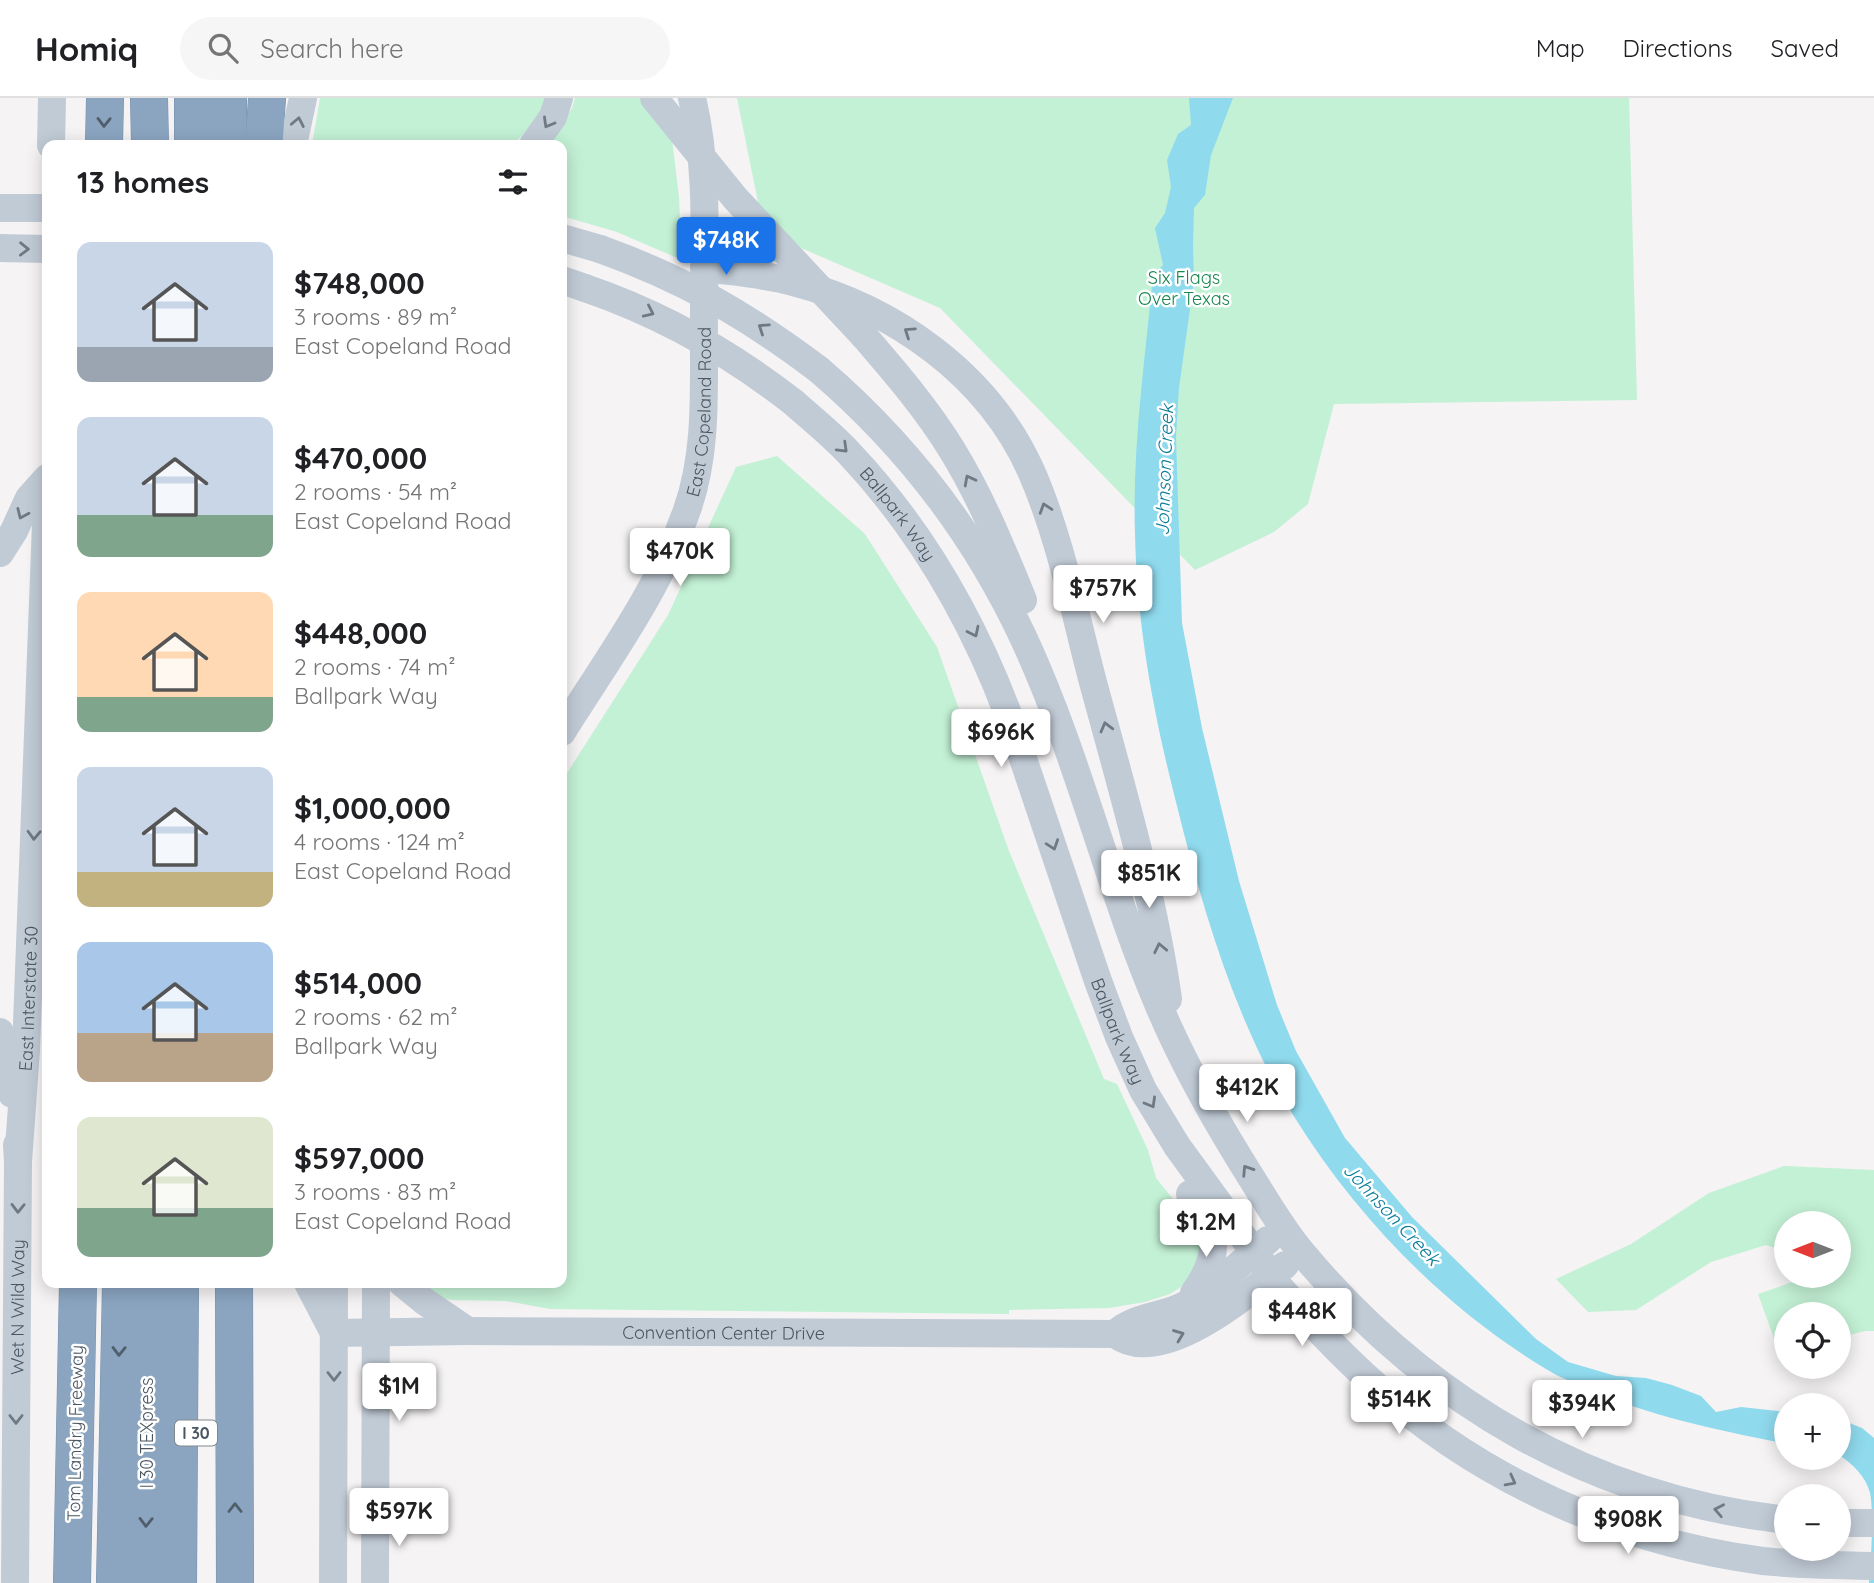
<!DOCTYPE html>
<meta charset="utf-8">
<style>
:root{--surface:#fff;--page:#f6f6f6;--text:#202124;--muted:#757577;--line:#e0e0e0;--accent:#1a73e8}
body{margin:0;font-family:Quicksand,sans-serif;background:var(--page);color:var(--text);height:100vh;display:flex;flex-direction:column;font-size:26px;white-space:nowrap}
*{box-sizing:border-box;margin:0}
p{font-size:23px;color:var(--muted)}
.icon{flex:none;width:38px;height:38px;fill:none;stroke:currentColor;stroke-width:2;stroke-linecap:round;stroke-linejoin:round}
.map{position:relative;flex:1;overflow:hidden}
.panel{position:absolute;left:42px;top:42px;width:525px;height:1148px;display:flex;flex-direction:column;background:var(--surface);border-radius:14px;box-shadow:0 4px 18px #0003}
.panel>*{flex:none}
.needle{width:46px;rotate:270deg}
.fabs{position:absolute;left:1774px;top:1113px;display:grid;gap:14px}
.fabs a{display:grid;place-items:center;width:77px;height:77px;border-radius:50%;background:var(--surface);box-shadow:0 4px 18px #0003;font-size:35px}
.price{position:absolute;translate:-50% -60px;padding:0 16px;border-radius:7px;background:#fff;color:#222;font-size:23px;line-height:46px;filter:drop-shadow(0 2px 4px #0008)}
.price::after{content:'';position:absolute;left:50%;top:42px;width:21px;height:16px;margin-left:-10px;background:inherit;clip-path:polygon(0 0,100% 0,50% 100%)}
.price.current{background:var(--accent);color:#fff}
ul{padding:0;list-style:none}
li{display:flex;align-items:center;gap:21px;height:175px;padding:0 35px}
li span{display:grid;place-items:center;flex:none;width:196px;height:140px;border-radius:14px;color:#555}
li>.icon{margin-inline-start:auto}
span .icon{width:84px;height:84px;fill:#fffc;stroke-width:1}
li b{font-size:30px}
h2{display:flex;justify-content:space-between;align-items:center;height:84px;padding:0 35px;font-size:30px}
header{display:flex;align-items:center;gap:42px;box-sizing:border-box;height:98px;padding:0 35px;background:var(--surface);border-bottom:2px solid var(--line)}
header strong{font-size:33px}
nav{display:flex;gap:38px;margin-inline-start:auto;font-size:24px}
.search{width:490px;height:63px;background:var(--page);display:flex;align-items:center;gap:18px;box-sizing:border-box;padding:0 24px;border-radius:38px;color:var(--muted);font-size:26px}
.map>svg:first-child{display:block}
.green{fill:#c3f1d5}
.water{fill:#90daee}
.lines{fill:none;stroke-linecap:round;stroke-linejoin:round}
.motorway-casing{stroke:#7690ad;stroke-width:38}
.secondary{stroke:#c1cbd6;stroke-width:28}
.motorway{stroke:#8ba5c1;stroke-width:37}
.secondary-bridge{stroke:#c1cbd6;stroke-width:28}
.oneway{stroke:#505e6b}
.oneway2{stroke:#6e7984}
.labels{text-anchor:middle;dominant-baseline:central;stroke-width:5;stroke-linejoin:round;paint-order:stroke}
.shield{fill:#fff;stroke:#808990;stroke-width:2}
.shield-label{font-size:16px;font-weight:bold;fill:#4a5661}
.park-label{font-size:18px;fill:#17864f;stroke:#fff}
.street-label{font-size:18px;fill:#4a5661;stroke:#fff}
.water-label{font-size:19px;font-style:italic;fill:#0c7c9b;stroke:#fff}
</style>
<header>
<strong>Homiq</strong>
<div class="search"><svg class="icon" aria-label="search" viewBox="0 0 24 24"><circle cx="10" cy="10" r="6"/><path d="M15 15l6 6"/></svg>Search here</div>
<nav><a>Map</a><a>Directions</a><a>Saved</a></nav>
</header>
<div class="map">
<svg width="1874" height="1485" viewBox="0 0 1874 1485">
<rect width="100%" height="100%" fill="#f5f3f3"/>
<g class="green">
<path d="M320 0H547L537 22 513 47H312Z"/>
<path d="M575 0H641L672 41 679 99 682 162 617 134 562 118V47H550L572 10Z"/>
<path d="M737 0H1629L1637 302 1334 306 1308 406 1274 434 1195 472 940 210 764 134Z"/>
<path d="M777 358 865 436 937 549 1009 753 1104 981 1117 986 1148 1052 1156 1080 1173 1101 1184 1107 1200 1145 1198 1161 1189 1180 1181 1189 1170 1196 1145 1204 1109 1210 1009 1212V1216L550 1211 507 1203 450 1202 433 1198 411 1185H562V683L668 517 736 369Z"/>
<path d="M1784 1068 1874 1072V1233H1865L1839 1240V1216H1787V1255L1780 1257 1758 1196 1810 1178H1839V1125H1787V1154L1766 1147 1711 1164 1636 1212 1588 1214 1556 1181 1631 1146 1709 1095Z"/>
</g>
<g class="water">
<path d="M1189 0H1233L1211 57 1205 97 1194 110 1193 148 1194 182 1179 290 1176 339 1182 525 1202 630 1239 783 1277 907 1296 953 1345 1040 1412 1119 1536 1241 1568 1264 1616 1278 1646 1280 1672 1287 1701 1298 1716 1314 1741 1309 1787 1314V1346C1718 1332 1651 1319 1586 1290 1573 1284 1558 1279 1546 1271 1445 1210 1358 1121 1295 1020 1237 928 1203 813 1177 708 1154 618 1137 530 1135 436 1132 349 1145 263 1153 177L1163 167 1155 130 1165 115 1171 89 1167 62 1178 36 1191 27Z"/>
<path d="M1839 1321 1862 1330 1874 1340V1485H1869C1871 1466 1874 1413 1870 1395 1866 1379 1853 1366 1839 1357Z"/>
</g>
<g class="lines">
<g class="motorway-casing">
<g id="motorway">
<path d="M149 0 150 47"/>
<path d="M193 0V47"/>
<path d="M228 0V47"/>
<path d="M104 47 105 0"/>
<path d="M264 47 267 0"/>
<path d="M234 1185 235 1485"/>
<path d="M72 1485 78 1185"/>
<path d="M115 1485 121 1185"/>
<path d="M145 1485 147 1185"/>
<path d="M178 1485 180 1185"/>
</g>
</g>
<g class="secondary">
<path d="M51 47 52 0"/>
<path d="M293 47 303 0"/>
<path d="M533 47 553 19 559 0"/>
<path d="M0 110H47"/>
<path d="M562 140 600 151"/>
<path d="M0 150 47 151"/>
<path d="M704 170C734 174 764 176 793 184 894 210 989 277 1032 375 1061 442 1075 517 1094 588 1122 691 1153 795 1168 901"/>
<path d="M562 182 585 190"/>
<path d="M864 238C895 274 927 311 952 352 981 399 1002 451 1023 502"/>
<path d="M818 271C906 346 975 436 1024 541 1079 660 1108 788 1159 908 1185 970 1218 1027 1254 1084 1269 1108 1284 1134 1303 1156 1428 1305 1593 1401 1787 1422"/>
<path id="s1" d="M793 304C811 320 831 336 848 354 920 430 971 518 1008 616L1098 883 1119 939 1143 992 1177 1048 1281 1191C1311 1224 1341 1257 1374 1286 1482 1383 1619 1444 1763 1463 1800 1467 1837 1467 1874 1468"/>
<path d="M0 455 14 433 29 400 47 380"/>
<path id="s2" d="M562 634C607 562 659 492 687 412 709 350 703 282 704 217 704 146 709 70 692 0"/>
<path d="M0 934 12 996"/>
<path id="s3" d="M18 1064 26 952 47 399"/>
<path d="M1190 1096C1215 1135 1224 1153 1194 1195"/>
<path id="s4" d="M308 1185 334 1235 468 1233 1115 1236C1161 1272 1249 1194 1285 1167"/>
<path d="M402 1185 424 1203 468 1233"/>
<path d="M1115 1236C1133 1218 1163 1219 1185 1207 1215 1190 1242 1164 1268 1142"/>
<path d="M1839 1425H1874"/>
<path id="s5" d="M15 1485 18 1064 17 1047"/>
<path d="M333 1485 334 1185"/>
<path d="M375 1485 376 1185"/>
</g>
<use href="#motorway" class="motorway"/>
<g class="secondary-bridge">
<path d="M654 0 735 100 864 238"/>
<path d="M600 151C684 181 746 217 818 271"/>
<path d="M585 190C661 216 729 254 793 304"/>
</g>
</g>
<defs><path id="oneway-chevron" d="M-2-3.5L2.5 0L-2 3.5" fill="none" stroke-width="1.6" stroke-linecap="round" stroke-linejoin="round" transform="scale(1.75)"/></defs>
<g class="oneway">
<use href="#oneway-chevron" transform="translate(104 24) rotate(91)"/>
<use href="#oneway-chevron" transform="translate(119 1253) rotate(91)"/>
<use href="#oneway-chevron" transform="translate(235 1410) rotate(-90)"/>
<use href="#oneway-chevron" transform="translate(146 1424) rotate(91)"/>
</g>
<g class="oneway2">
<use href="#oneway-chevron" transform="translate(298 24) rotate(-79)"/>
<use href="#oneway-chevron" transform="translate(548 25) rotate(120)"/>
<use href="#oneway-chevron" transform="translate(24 151) rotate(1)"/>
<use href="#oneway-chevron" transform="translate(649 214) rotate(25)"/>
<use href="#oneway-chevron" transform="translate(763 230) rotate(-146)"/>
<use href="#oneway-chevron" transform="translate(909 234) rotate(-146)"/>
<use href="#oneway-chevron" transform="translate(843 350) rotate(44)"/>
<use href="#oneway-chevron" transform="translate(969 382) rotate(-118)"/>
<use href="#oneway-chevron" transform="translate(1045 410) rotate(-108)"/>
<use href="#oneway-chevron" transform="translate(22 416) rotate(114)"/>
<use href="#oneway-chevron" transform="translate(974 534) rotate(64)"/>
<use href="#oneway-chevron" transform="translate(1106 629) rotate(-105)"/>
<use href="#oneway-chevron" transform="translate(34 737) rotate(92)"/>
<use href="#oneway-chevron" transform="translate(1053 747) rotate(71)"/>
<use href="#oneway-chevron" transform="translate(1160 850) rotate(-102)"/>
<use href="#oneway-chevron" transform="translate(1151 1005) rotate(60)"/>
<use href="#oneway-chevron" transform="translate(1247 1072) rotate(-123)"/>
<use href="#oneway-chevron" transform="translate(18 1110) rotate(91)"/>
<use href="#oneway-chevron" transform="translate(1179 1237) rotate(-21)"/>
<use href="#oneway-chevron" transform="translate(334 1278) rotate(90)"/>
<use href="#oneway-chevron" transform="translate(16 1321) rotate(90)"/>
<use href="#oneway-chevron" transform="translate(1511 1383) rotate(28)"/>
<use href="#oneway-chevron" transform="translate(1719 1412) rotate(-169)"/>
</g>
<g class="labels">
<rect class="shield" x="175" y="1322.5" width="42" height="25" rx="5"/>
<g class="shield-label">
<text x="196" y="1335">I 30</text>
</g>
<g class="park-label">
<text x="1184" y="179">Six Flags<tspan x="1184" dy="21">Over Texas</tspan></text>
</g>
<g class="street-label">
<text stroke="none"><textPath href="#s2" startOffset="355">East Copeland Road</textPath></text>
<text stroke="none"><textPath href="#s1" startOffset="154">Ballpark Way</textPath></text>
<text stroke="none"><textPath href="#s3" startOffset="164">East Interstate 30</textPath></text>
<text stroke="none"><textPath href="#s1" startOffset="719">Ballpark Way</textPath></text>
<text stroke="none"><textPath href="#s5" startOffset="276">Wet N Wild Way</textPath></text>
<text stroke="none"><textPath href="#s4" startOffset="446">Convention Center Drive</textPath></text>
<text transform="translate(75 1335) rotate(-89)">Tom Landry Freeway</text>
<text transform="translate(146 1335) rotate(-90)">I 30 TEXpress</text>
</g>
<g class="water-label">
<text transform="translate(1164 372) rotate(-88)">Johnson Creek</text>
<text transform="translate(1392 1116) rotate(47)">Johnson Creek</text>
</g>
</g>
</svg>
<div class="fabs">
<a><svg class="needle" viewBox="-14 -14 28 28"><path d="M0-13l5 13h-10z" fill="#e53935"/><path d="M0 13l5-13h-10z" fill="#757577"/></svg></a>
<a><svg class="icon" aria-label="locate" viewBox="0 0 24 24"><circle cx="12" cy="12" r="6"/><path d="M12 2v4M12 18v4M2 12h4M18 12h4"/></svg></a>
<a>+</a>
<a>−</a>
</div>
<b class="price current" style="left:726px;top:179px">$748K</b>
<b class="price" style="left:680px;top:490px">$470K</b>
<b class="price" style="left:1103px;top:527px">$757K</b>
<b class="price" style="left:1001px;top:671px">$696K</b>
<b class="price" style="left:1149px;top:812px">$851K</b>
<b class="price" style="left:1247px;top:1026px">$412K</b>
<b class="price" style="left:1206px;top:1161px">$1.2M</b>
<b class="price" style="left:1302px;top:1250px">$448K</b>
<b class="price" style="left:399px;top:1325px">$1M</b>
<b class="price" style="left:1399px;top:1338px">$514K</b>
<b class="price" style="left:1582px;top:1342px">$394K</b>
<b class="price" style="left:399px;top:1450px">$597K</b>
<b class="price" style="left:1628px;top:1458px">$908K</b>
<section class="panel">
<h2>13 homes<svg class="icon" aria-label="filters" viewBox="0 0 24 24"><path d="M4 7h16M4 17h16"/><circle cx="9" cy="7" r="2"/><circle cx="15" cy="17" r="2"/></svg></h2>
<ul>
<li><span style="background:linear-gradient(#c9d6e8 75%,#9aa5b1 0)"><svg class="icon" aria-label="home" viewBox="0 0 24 24"><path d="M3 11l9-7 9 7M6 9v11h12V9"/></svg></span><div><b>$748,000</b><p>3 rooms · 89 m²</p><p>East Copeland Road</p></div></li>
<li><span style="background:linear-gradient(#c9d6e8 70%,#7fa58c 0)"><svg class="icon" aria-label="home" viewBox="0 0 24 24"><path d="M3 11l9-7 9 7M6 9v11h12V9"/></svg></span><div><b>$470,000</b><p>2 rooms · 54 m²</p><p>East Copeland Road</p></div></li>
<li><span style="background:linear-gradient(#ffd9b3 75%,#7fa58c 0)"><svg class="icon" aria-label="home" viewBox="0 0 24 24"><path d="M3 11l9-7 9 7M6 9v11h12V9"/></svg></span><div><b>$448,000</b><p>2 rooms · 74 m²</p><p>Ballpark Way</p></div></li>
<li><span style="background:linear-gradient(#c9d6e8 75%,#c2b280 0)"><svg class="icon" aria-label="home" viewBox="0 0 24 24"><path d="M3 11l9-7 9 7M6 9v11h12V9"/></svg></span><div><b>$1,000,000</b><p>4 rooms · 124 m²</p><p>East Copeland Road</p></div></li>
<li><span style="background:linear-gradient(#a9c7e8 65%,#b9a48a 0)"><svg class="icon" aria-label="home" viewBox="0 0 24 24"><path d="M3 11l9-7 9 7M6 9v11h12V9"/></svg></span><div><b>$514,000</b><p>2 rooms · 62 m²</p><p>Ballpark Way</p></div></li>
<li><span style="background:linear-gradient(#dfe7d0 65%,#7fa58c 0)"><svg class="icon" aria-label="home" viewBox="0 0 24 24"><path d="M3 11l9-7 9 7M6 9v11h12V9"/></svg></span><div><b>$597,000</b><p>3 rooms · 83 m²</p><p>East Copeland Road</p></div></li>
</ul>
</section>
</div>
